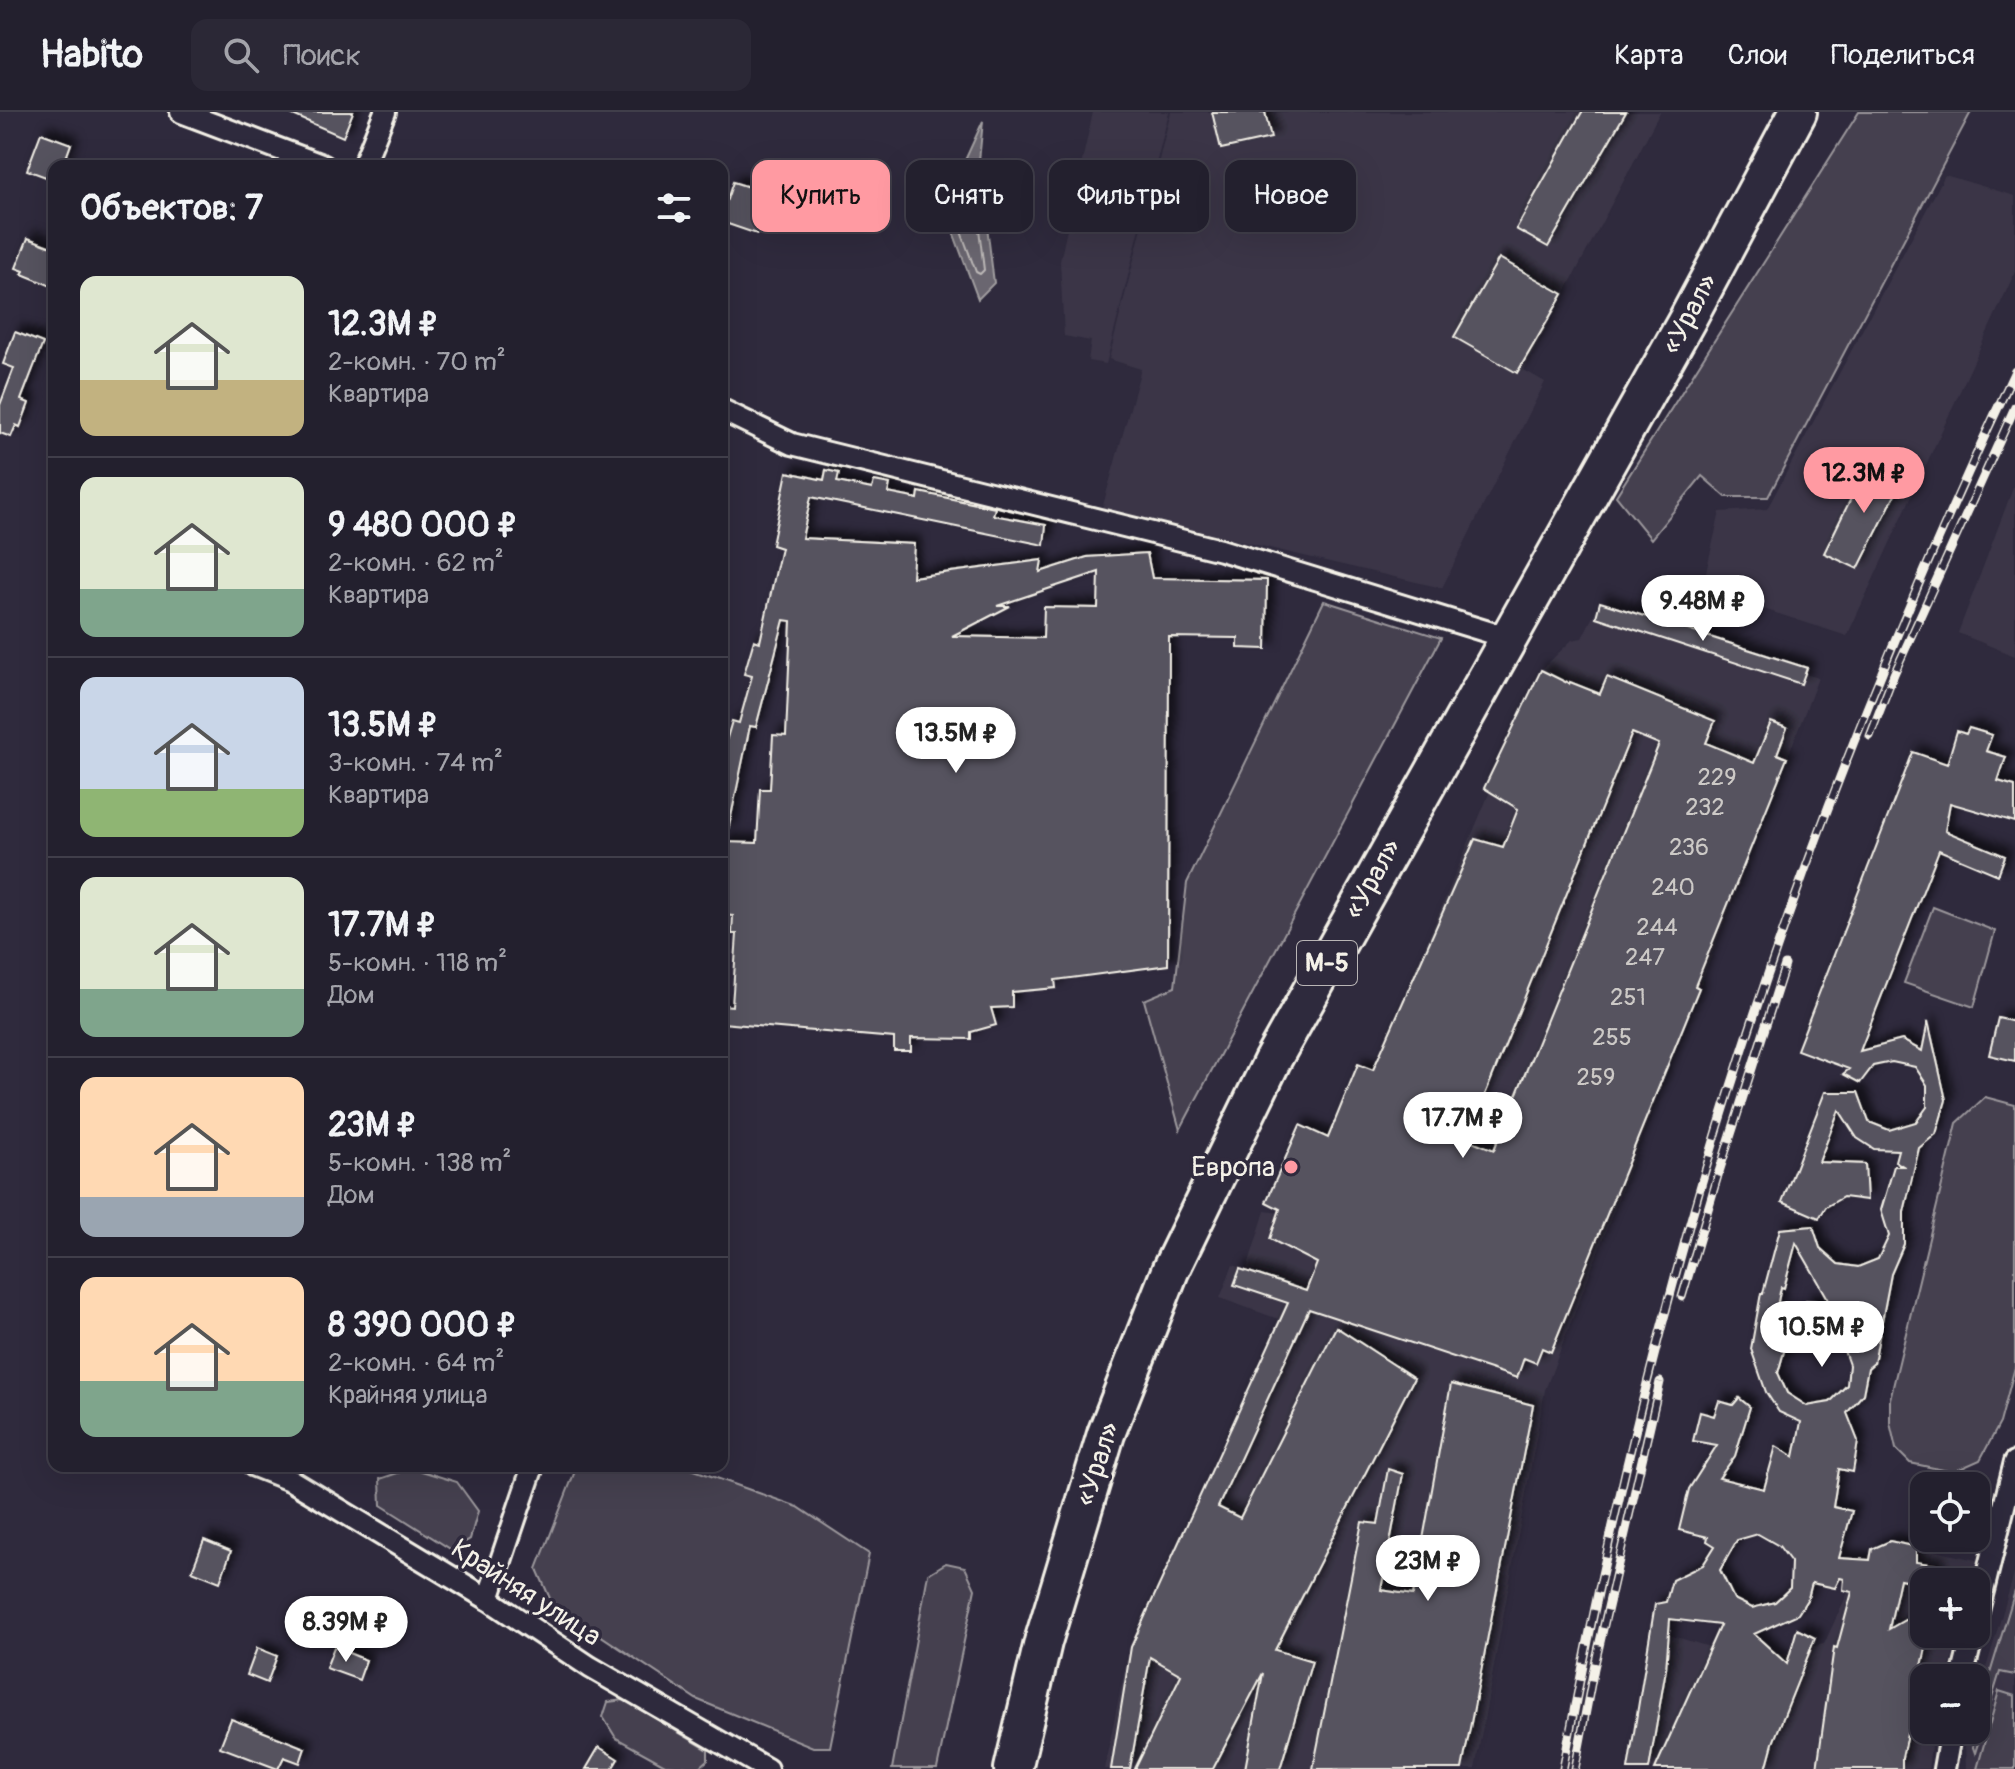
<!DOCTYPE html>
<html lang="ru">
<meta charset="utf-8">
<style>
:root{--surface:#23202e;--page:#2b2836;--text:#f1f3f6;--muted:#a3a3aa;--line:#403e4a;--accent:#ff9aa2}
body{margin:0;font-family:Pangolin,sans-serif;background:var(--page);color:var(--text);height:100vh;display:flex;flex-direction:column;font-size:30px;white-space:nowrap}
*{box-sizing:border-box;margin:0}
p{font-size:26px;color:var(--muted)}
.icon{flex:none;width:44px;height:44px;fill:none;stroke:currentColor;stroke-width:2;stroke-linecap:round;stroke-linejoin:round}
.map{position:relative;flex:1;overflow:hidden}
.side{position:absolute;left:48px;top:48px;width:680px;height:1312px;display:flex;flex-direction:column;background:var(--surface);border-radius:16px;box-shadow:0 8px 32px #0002,0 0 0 2px var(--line)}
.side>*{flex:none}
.guide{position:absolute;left:752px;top:48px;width:760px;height:72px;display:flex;gap:16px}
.tools{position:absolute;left:1910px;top:1360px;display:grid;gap:16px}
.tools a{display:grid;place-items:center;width:80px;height:80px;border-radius:16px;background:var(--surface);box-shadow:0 8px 32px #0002,0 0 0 2px var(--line);font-size:40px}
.price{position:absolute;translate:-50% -68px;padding:0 18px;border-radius:28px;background:#fff;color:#222;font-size:26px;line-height:52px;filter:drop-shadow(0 2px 4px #0008)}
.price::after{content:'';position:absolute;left:50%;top:48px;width:24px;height:18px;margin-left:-12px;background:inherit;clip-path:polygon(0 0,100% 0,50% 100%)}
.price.on{background:var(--accent);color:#111}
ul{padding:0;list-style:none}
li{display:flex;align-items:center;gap:24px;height:200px;padding:0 32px}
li+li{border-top:2px solid var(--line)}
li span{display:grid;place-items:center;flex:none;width:224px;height:160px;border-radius:16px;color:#555}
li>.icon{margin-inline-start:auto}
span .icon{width:96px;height:96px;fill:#fffc;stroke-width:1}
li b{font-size:34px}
h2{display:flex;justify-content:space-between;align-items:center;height:96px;padding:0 32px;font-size:34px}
.pill{padding:0 28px;border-radius:16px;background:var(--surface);box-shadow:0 8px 32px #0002,0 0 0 2px var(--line);font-size:28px;line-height:72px}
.pill.on{background:var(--accent);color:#111}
header{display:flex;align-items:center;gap:48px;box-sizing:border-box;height:112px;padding:0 40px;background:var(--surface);border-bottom:2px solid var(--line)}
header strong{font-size:38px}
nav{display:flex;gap:44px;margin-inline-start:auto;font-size:28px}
.search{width:560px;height:72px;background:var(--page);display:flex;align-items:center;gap:20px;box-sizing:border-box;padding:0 28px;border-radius:16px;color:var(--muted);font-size:30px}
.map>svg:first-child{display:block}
.built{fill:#3b3647}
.green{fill:#454050;stroke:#9c989c;stroke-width:2}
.water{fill:#6a6670;stroke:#a19ea0;stroke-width:2}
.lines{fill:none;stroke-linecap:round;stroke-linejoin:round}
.shore{stroke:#bdb9b8;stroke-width:2}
.building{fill:#56525f;stroke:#f4f1e8;stroke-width:2;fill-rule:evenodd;filter:url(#shadow)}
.street-casing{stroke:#f4f1e8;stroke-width:26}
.highway-casing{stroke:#f4f1e8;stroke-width:42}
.street{stroke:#2f2a3d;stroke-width:20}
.highway{stroke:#2f2a3d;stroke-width:36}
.rail-casing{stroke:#f4f1e8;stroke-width:9}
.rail{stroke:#2f2a3d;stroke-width:6;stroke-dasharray:18;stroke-linecap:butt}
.poi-dot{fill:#ff9aa2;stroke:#2f2a3d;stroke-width:3}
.labels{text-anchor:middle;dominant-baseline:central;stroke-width:7;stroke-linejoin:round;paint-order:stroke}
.number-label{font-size:24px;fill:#ccc9c6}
.shield{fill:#2f2a3d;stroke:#b9b5b5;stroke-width:2}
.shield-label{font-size:26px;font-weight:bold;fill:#f4f1e8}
.street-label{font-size:28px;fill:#f4f1e8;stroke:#2f2a3d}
.poi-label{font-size:28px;fill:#f4f1e8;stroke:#2f2a3d;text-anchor:end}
</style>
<header>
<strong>Habito</strong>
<div class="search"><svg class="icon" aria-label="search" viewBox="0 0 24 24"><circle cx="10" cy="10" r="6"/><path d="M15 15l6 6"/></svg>Поиск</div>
<nav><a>Карта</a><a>Слои</a><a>Поделиться</a></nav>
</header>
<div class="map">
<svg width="2015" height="1657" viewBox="0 0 2015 1657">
<defs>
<filter id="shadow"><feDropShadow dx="7" dy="-7" stdDeviation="4" flood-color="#0009"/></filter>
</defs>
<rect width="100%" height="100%" fill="#2f2a3d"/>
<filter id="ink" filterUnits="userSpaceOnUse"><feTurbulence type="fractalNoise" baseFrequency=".0125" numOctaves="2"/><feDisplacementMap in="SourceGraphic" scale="16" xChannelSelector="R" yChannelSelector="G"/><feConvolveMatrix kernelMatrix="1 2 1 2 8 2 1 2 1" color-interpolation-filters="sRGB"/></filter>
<g filter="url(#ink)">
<g class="built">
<path d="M1093 0H1169L1106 252 1088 249 1091 229 1064 224 1060 149Z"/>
<path d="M1171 0H1660L1524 258 1545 270 1442 476 1102 397 1141 257 1109 247Z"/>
<path d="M1945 63 2015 84V160L1847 524 1702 477 1720 400 1767 397Z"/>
<path d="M2015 371V544L1958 521Z"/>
<path d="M1597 496 1818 566 1545 1278 1475 1657H1104L1130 1533 1281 1208 1220 1186 1233 1153 1247 1157 1265 1099 1297 1103 1358 952 1373 958 1541 558 1572 528 1582 526Z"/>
<path d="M1890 1429 1980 1449 1974 1470H1924V1522H1960L1946 1566H1924V1618H1933L1928 1657H1633L1666 1522 1753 1548 1824 1532 1858 1459Z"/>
<path d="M2015 1459V1657H1966L1965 1628 1968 1618H1976V1590Z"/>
</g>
<g class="green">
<path d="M1859 0H1971L1768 385H1726L1702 364 1651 427 1616 384Z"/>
<path d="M1324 489 1441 526 1180 1018 1144 888 1175 875 1187 771Z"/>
<path d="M1933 795 1995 819 1974 895 1904 871Z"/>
<path d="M1985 985 2015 993V1255L2000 1311 1980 1348 1953 1360 1910 1351 1896 1337 1890 1311V1287L1957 1011Z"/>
<path d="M577 1354H683L798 1395 869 1442 830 1635H813L696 1587 552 1491 537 1457Z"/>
<path d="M412 1356 457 1370 478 1399 470 1427 452 1438 381 1393 380 1367Z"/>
<path d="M946 1451 965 1455 975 1477 937 1657H892L928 1462Z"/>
<path d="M2015 1479V1563L2000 1560 1975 1641 1970 1627 1973 1618H1976V1608Z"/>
<path d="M1999 1579 2015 1584V1657H1977Z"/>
<path d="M624 1588 708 1638V1648L699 1656 665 1653 616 1626 603 1605 608 1590Z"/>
</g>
<path class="water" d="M983 9 979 49 994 171 978 187 949 109 925 87 951 79Z"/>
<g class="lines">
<path class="shore" d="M970 64 973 68 984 158 980 162 976 160 956 106 944 93 946 89 957 85 966 66Z"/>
</g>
<g class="building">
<path d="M286 0H353L343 25Z"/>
<path d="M1212 0H1265L1271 26 1221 37Z"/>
<path d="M1582 0H1626L1548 135 1516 117Z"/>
<path d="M41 21 71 32 63 54H54V68L27 58Z"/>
<path d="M733 70 771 82 767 94 774 96 767 114 761 111 757 122 722 110V102Z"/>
<path d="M28 126 54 136V175L22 162 24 159 16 156Z"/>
<path d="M1499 146 1563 182 1517 261 1454 225Z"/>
<path d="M15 220 43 231 21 288 29 291 20 315 16 313 11 325 0 321V293L14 256 3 252Z"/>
<path d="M1870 348 1904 365 1858 457 1824 441Z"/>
<path d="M826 358 839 361 837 370 872 377 874 369 890 372 888 381 918 387 919 380 995 396 993 403 1046 413 1044 433 811 385 802 426 914 432 912 465 1042 448 1040 460 1087 445 1147 441 1152 466 1267 468 1266 537 1238 536V526L1169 525 1168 853 1055 868 1056 876 1012 880V895L991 896 996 913 971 920V927L911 926V939H894V926L722 911V893L732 894 737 822H732L733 804 722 803V730L757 731 760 677H770L773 623 786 624 791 509 784 508 756 615 750 614 728 719H722V643L732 609 739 611 752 564 744 562 754 528 760 530 781 436 772 433 787 360 824 368ZM1099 460 1098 496 1044 495 1043 526 952 524 1010 494H997Z"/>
<path d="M1600 490 1807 556 1801 572 1596 505Z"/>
<path d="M1541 558 1569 572 1570 570 1600 582 1607 565 1715 609 1706 631 1754 651 1771 610 1787 616 1777 642 1787 646 1695 874 1699 876 1551 1240 1542 1236 1536 1251 1524 1246 1517 1266 1309 1197 1218 1395 1240 1406 1336 1215 1414 1266 1275 1538 1312 1549 1280 1657H1245L1263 1561 1213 1657H1135L1181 1563 1150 1545 1130 1657H1111L1131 1535 1288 1191 1234 1173 1240 1157 1306 1179 1317 1151 1270 1127 1280 1097 1266 1090 1300 1013 1328 1026 1358 952 1373 958 1475 727 1503 735 1518 697 1484 676ZM1632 621 1659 632 1494 1038 1467 1027Z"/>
<path d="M1969 616 1992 623 1986 639 2006 645 1998 669 2015 674V710L1950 691 1945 719 2005 744 1998 763 1939 738 1860 939 1902 928 1922 939 1928 909 1946 988 1936 1022 1919 1036 1904 1100V1132L1891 1162 1874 1251 1868 1256 1863 1282 1847 1301 1858 1329 1853 1360 1839 1357 1833 1395 1852 1399 1839 1446 1870 1448 1872 1437 1890 1429 1916 1435V1450L1937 1453 1938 1470 1924 1472 1900 1467 1889 1517 1924 1497V1522H1929L1902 1645V1657H1817L1834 1535 1837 1536 1852 1480 1843 1478 1844 1467 1840 1466 1835 1476 1812 1471 1808 1486 1798 1502 1754 1522 1787 1552 1797 1517 1815 1526 1773 1631 1766 1657H1655L1720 1513 1670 1507 1666 1557 1649 1657H1628L1655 1492 1666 1490 1672 1468 1703 1453 1715 1434 1707 1429 1708 1425 1679 1418 1689 1377 1717 1333 1693 1329 1700 1300 1714 1304 1719 1289 1733 1293 1739 1286 1750 1295 1735 1344 1719 1366 1764 1377 1776 1334 1794 1345 1801 1310 1779 1300 1766 1280 1751 1237 1761 1181H1763L1780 1117 1813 1114 1820 1136 1838 1152 1858 1155 1878 1147 1889 1124 1881 1098 1894 1054H1903L1895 1049 1898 1038 1874 1037 1857 1026 1839 998 1819 1050 1865 1052 1867 1088 1843 1085 1826 1095 1819 1106 1782 1090 1825 980H1858L1869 1010 1889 1018 1916 1010 1927 995V973L1915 955 1892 950 1873 954 1860 971 1843 962 1849 957 1797 938 1913 640 1947 652 1957 619 1966 622ZM1796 1131 1830 1190 1806 1188 1805 1204 1772 1219 1781 1175 1784 1176ZM1828 1225 1843 1236 1849 1253 1847 1273 1830 1290 1807 1294 1787 1281 1778 1261 1785 1236 1802 1228ZM1758 1422 1779 1434 1791 1450 1790 1476 1775 1490 1752 1496 1734 1487 1720 1458 1737 1428Z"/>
<path d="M1998 906 2015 910V949L1989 943Z"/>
<path d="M1451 1272 1533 1293 1462 1657H1313L1362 1410 1378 1412 1388 1357 1403 1362 1381 1478 1413 1483Z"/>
<path d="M204 1428 231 1439 220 1470 192 1459Z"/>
<path d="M334 1535 366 1548 359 1568 326 1556Z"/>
<path d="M257 1536 277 1544 267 1571 247 1563Z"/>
<path d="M231 1607 305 1636 300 1651 284 1645 278 1657 220 1635Z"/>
<path d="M599 1635 618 1647 612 1657H586Z"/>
</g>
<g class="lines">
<g class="street-casing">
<g id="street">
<path d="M181 0 324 54"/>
<path d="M363 54 385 0"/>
<path d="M722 298 792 332 1221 438 1508 526"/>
<path d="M254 1354 292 1369 488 1487 590 1555 767 1657"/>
<path d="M488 1487 533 1354"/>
<path d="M1976 1507 2015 1350"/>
<path d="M1962 1566 1973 1522"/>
<path d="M1944 1657 1951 1618"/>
</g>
</g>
<g class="highway-casing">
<path id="highway" d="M1013 1657 1043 1530 1106 1322 1170 1159 1272 949 1687 208 1798 0"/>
</g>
<use href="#street" class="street"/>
<use href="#highway" class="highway"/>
<g class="rail-casing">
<g id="rail">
<path d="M1870 624 1894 562 2015 295"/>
<path d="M1682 1185 1719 1060 1785 853"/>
<path d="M1563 1657C1600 1456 1647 1256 1705 1059 1786 785 1893 517 2015 259"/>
<path d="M1575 1657 1594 1556 1660 1270"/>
</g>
</g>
<use href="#rail" class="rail"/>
</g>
</g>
<circle class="poi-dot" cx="1291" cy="1055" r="8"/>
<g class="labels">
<g class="number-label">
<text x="1717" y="665">229</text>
<text x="1705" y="695">232</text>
<text x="1689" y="735">236</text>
<text x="1673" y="775">240</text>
<text x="1657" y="815">244</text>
<text x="1645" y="845">247</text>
<text x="1628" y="885">251</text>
<text x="1612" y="925">255</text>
<text x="1596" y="965">259</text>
</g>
<rect class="shield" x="1297" y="829" width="60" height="44" rx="6"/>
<g class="shield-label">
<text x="1327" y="851">М-5</text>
</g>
<g class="street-label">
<text transform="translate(1690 202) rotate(-62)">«Урал»</text>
<text transform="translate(1373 767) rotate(-61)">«Урал»</text>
<text transform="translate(1098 1352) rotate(-72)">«Урал»</text>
<text transform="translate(526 1481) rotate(33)">Крайняя улица</text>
</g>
<g class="poi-label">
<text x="1275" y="1055">Европа</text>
</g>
</g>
</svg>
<div class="tools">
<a><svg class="icon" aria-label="locate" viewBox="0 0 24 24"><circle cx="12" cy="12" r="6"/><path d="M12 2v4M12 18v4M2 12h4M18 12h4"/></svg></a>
<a>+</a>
<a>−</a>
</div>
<b class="price on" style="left:1864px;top:403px">12.3M ₽</b>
<b class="price" style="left:1703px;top:531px">9.48M ₽</b>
<b class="price" style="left:956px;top:663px">13.5M ₽</b>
<b class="price" style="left:1463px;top:1048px">17.7M ₽</b>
<b class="price" style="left:1822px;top:1257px">10.5M ₽</b>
<b class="price" style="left:1428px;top:1491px">23M ₽</b>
<b class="price" style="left:346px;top:1552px">8.39M ₽</b>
<div class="guide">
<a class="pill on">Купить</a>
<a class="pill">Снять</a>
<a class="pill">Фильтры</a>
<a class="pill">Новое</a>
</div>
<section class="side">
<h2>Объектов: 7<svg class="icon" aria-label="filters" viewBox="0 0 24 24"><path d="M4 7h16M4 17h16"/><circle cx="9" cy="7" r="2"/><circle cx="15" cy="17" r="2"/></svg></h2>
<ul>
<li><span style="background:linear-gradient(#dfe7d0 65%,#c2b280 0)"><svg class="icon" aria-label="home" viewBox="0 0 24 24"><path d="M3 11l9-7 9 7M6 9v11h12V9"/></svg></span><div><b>12.3M ₽</b><p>2-комн. · 70 m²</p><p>Квартира</p></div></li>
<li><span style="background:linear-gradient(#dfe7d0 70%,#7fa58c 0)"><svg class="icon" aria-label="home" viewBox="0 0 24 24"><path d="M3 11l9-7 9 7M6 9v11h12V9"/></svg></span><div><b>9 480 000 ₽</b><p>2-комн. · 62 m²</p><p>Квартира</p></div></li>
<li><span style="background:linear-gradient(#c9d6e8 70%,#8fb573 0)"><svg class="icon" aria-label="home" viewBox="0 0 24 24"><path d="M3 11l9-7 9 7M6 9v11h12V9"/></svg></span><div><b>13.5M ₽</b><p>3-комн. · 74 m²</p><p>Квартира</p></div></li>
<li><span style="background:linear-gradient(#dfe7d0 70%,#7fa58c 0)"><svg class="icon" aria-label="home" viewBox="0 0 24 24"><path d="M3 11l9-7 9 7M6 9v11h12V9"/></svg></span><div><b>17.7M ₽</b><p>5-комн. · 118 m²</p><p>Дом</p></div></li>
<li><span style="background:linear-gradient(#ffd9b3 75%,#9aa5b1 0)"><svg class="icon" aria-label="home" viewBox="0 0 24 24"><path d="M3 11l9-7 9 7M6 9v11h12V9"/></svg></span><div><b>23M ₽</b><p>5-комн. · 138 m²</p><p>Дом</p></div></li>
<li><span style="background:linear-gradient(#ffd9b3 65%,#7fa58c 0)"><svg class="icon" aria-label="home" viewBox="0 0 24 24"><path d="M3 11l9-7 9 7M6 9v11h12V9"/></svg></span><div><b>8 390 000 ₽</b><p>2-комн. · 64 m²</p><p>Крайняя улица</p></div></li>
</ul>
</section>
</div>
